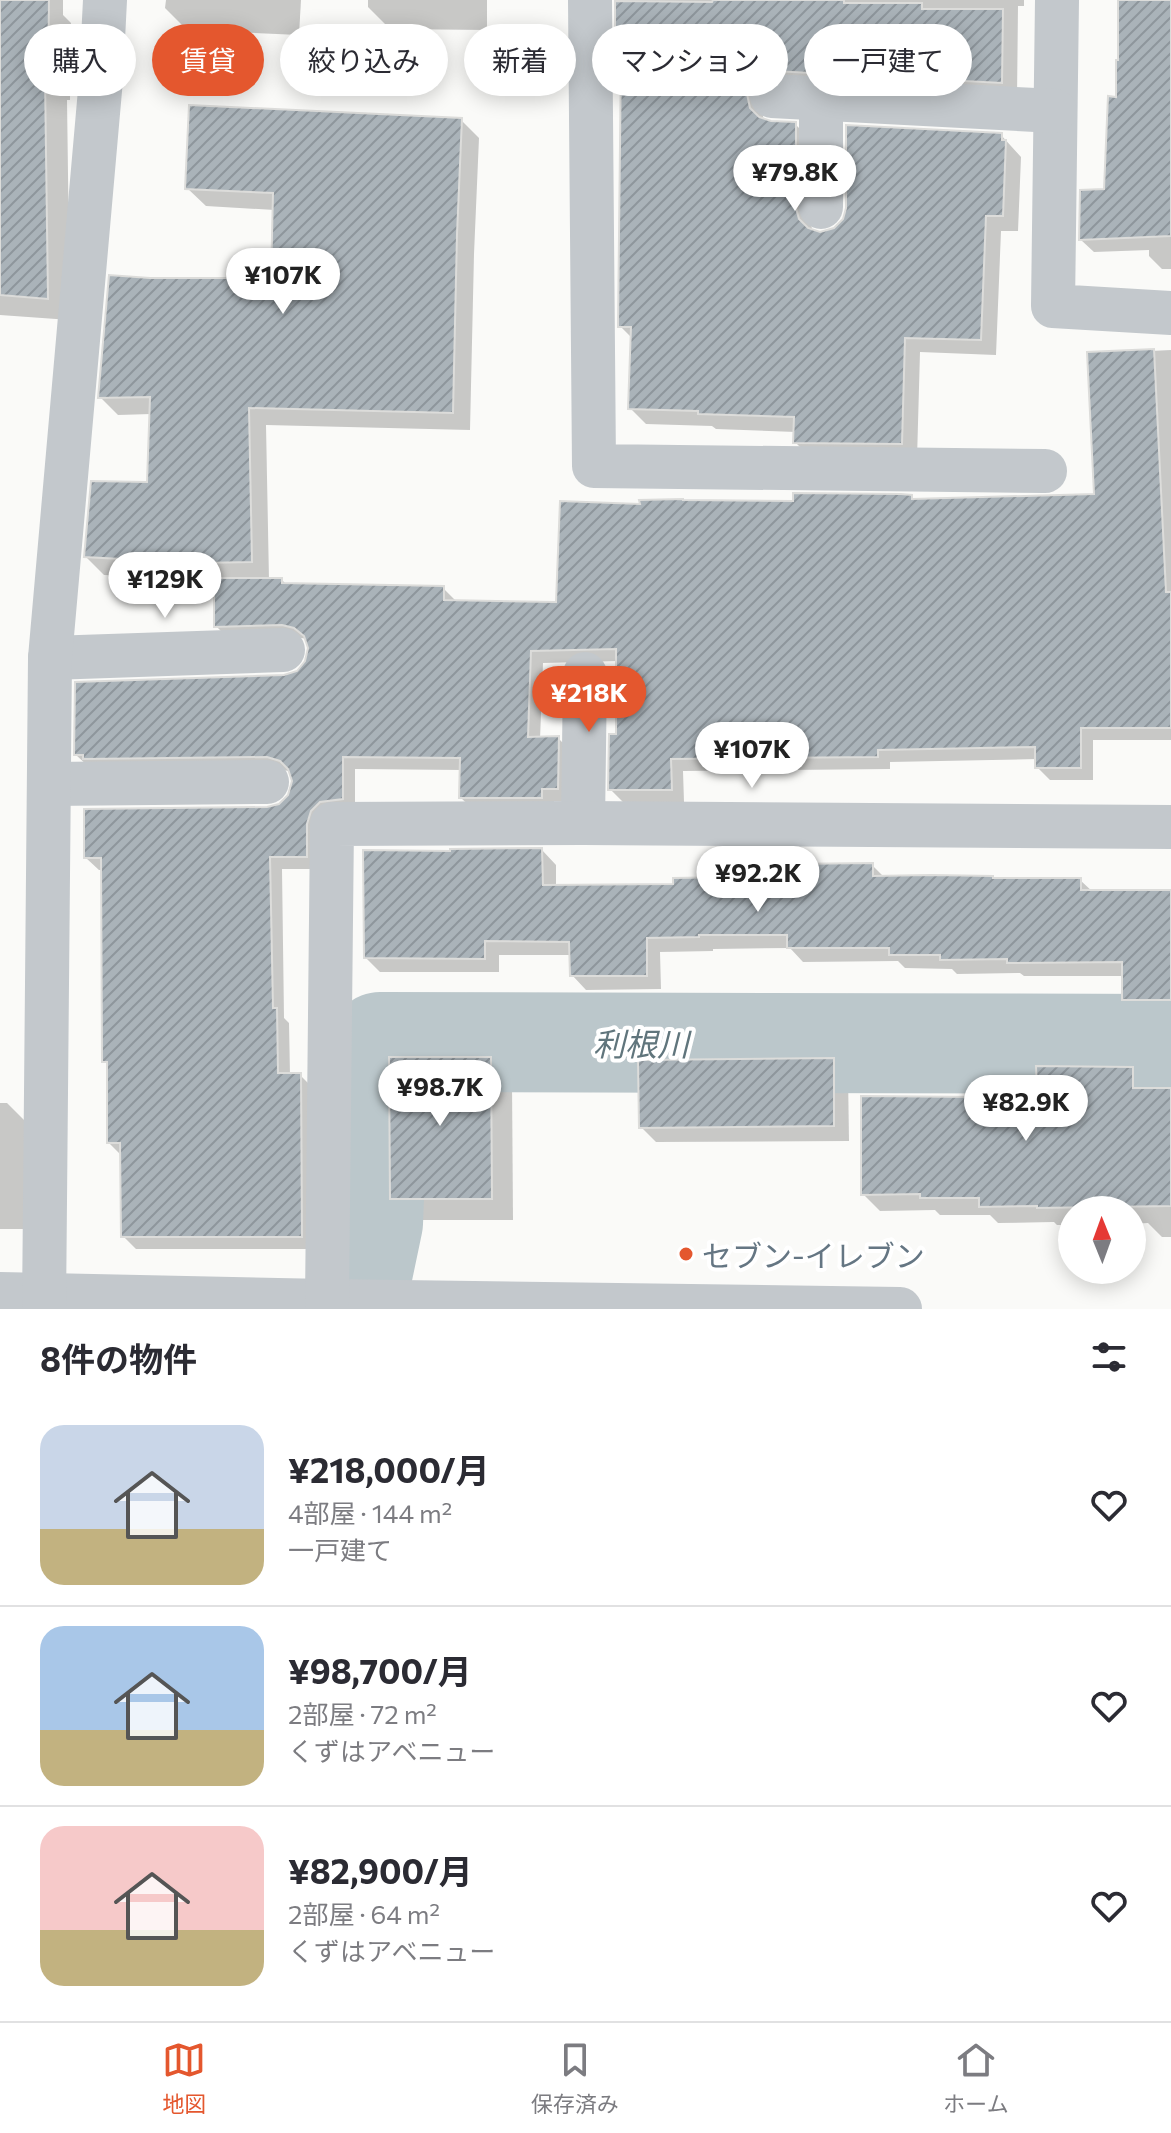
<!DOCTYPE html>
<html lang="ja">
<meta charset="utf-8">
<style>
:root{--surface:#fff;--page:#f7f7f7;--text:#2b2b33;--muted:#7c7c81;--line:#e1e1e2;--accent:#e4572e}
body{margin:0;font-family:Commissioner,"Noto Sans JP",sans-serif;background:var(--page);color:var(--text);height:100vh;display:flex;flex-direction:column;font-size:30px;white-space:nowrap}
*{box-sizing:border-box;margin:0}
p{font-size:26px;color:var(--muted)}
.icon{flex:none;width:44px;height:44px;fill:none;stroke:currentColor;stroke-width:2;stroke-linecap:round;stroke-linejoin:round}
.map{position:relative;height:1309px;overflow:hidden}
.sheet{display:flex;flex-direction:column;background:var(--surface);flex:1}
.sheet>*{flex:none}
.guide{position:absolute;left:24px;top:24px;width:1124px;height:72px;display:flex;gap:16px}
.needle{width:52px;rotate:359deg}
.controls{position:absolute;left:1058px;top:1196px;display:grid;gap:16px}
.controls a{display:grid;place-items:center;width:88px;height:88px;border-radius:50%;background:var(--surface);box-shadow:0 4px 20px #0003;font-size:40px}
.price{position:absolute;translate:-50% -68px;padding:0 18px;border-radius:28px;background:#fff;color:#222;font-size:26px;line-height:52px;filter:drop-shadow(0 2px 4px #0008)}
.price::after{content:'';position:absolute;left:50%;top:48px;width:24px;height:18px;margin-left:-12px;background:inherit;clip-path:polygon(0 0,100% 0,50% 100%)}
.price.selected{background:var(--accent);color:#fff}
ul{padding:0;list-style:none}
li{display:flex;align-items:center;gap:24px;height:200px;padding:0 40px}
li+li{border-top:2px solid var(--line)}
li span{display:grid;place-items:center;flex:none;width:224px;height:160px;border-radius:24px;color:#555}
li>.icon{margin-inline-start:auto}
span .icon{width:96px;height:96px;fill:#fffc;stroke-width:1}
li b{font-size:34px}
h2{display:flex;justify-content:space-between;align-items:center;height:96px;padding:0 40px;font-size:34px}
.chip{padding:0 28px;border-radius:36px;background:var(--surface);box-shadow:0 4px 20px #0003;font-size:28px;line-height:72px}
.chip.selected{background:var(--accent);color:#fff}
.tabs{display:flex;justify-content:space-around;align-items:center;height:112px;border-top:2px solid var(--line);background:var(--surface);font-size:22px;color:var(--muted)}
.tabs a{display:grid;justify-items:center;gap:4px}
.tabs .selected{color:var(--accent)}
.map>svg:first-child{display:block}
.shadow{fill:#0003}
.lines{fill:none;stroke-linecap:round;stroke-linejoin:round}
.river{stroke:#bbc7cb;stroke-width:100}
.building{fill:url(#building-hatch);stroke:#dcdcda;stroke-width:2}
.minor{stroke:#c3c8cc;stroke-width:44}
.poi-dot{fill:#e4572e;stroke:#fff;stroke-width:3}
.labels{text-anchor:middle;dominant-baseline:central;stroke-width:8;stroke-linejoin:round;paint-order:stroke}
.poi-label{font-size:30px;fill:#657683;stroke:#fff;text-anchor:start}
.water-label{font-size:32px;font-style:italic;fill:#60757c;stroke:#fff}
</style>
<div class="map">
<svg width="1171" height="1309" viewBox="0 0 1171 1309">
<defs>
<pattern id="building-hatch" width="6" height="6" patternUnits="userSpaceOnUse" patternTransform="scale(2)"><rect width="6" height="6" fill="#aab3b9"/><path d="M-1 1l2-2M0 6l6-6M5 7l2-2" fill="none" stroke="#8e969c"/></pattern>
</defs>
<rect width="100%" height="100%" fill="#fafaf8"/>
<g class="shadow">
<path d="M0 0H63V15L71 23 70 100H67L70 320 0 315Z"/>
<path d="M166 0H301L299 35 187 30 165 8Z"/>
<path d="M368 0H487V30L390 29 368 7Z"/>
<path d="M617 0H1024V6H1018L1017 98 762 111 764 121 795 124 811 140V225L813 232 820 234 835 230 1001 135 1021 157 1018 231H1001L996 355 920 352 917 459 811 458 795 442 796 432 716 429 712 426 646 424 630 408 633 339 620 326 623 58 617 53Z"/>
<path d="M1120 0H1171V269H1162L1149 256V250L1094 252 1081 240 1105 191 1118 99Z"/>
<path d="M461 120 479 138 474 254 470 430 266 425 269 580H282L287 585 443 588 456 601 558 604 642 506 795 503 911 497 915 501 1096 496 1089 354 1171 350V740H1093V780H1050L1037 767V759L890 762V769L683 771 684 802H623L610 789 618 735V661L543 663 540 739 558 738 571 751 570 801H554V810H474L461 798 462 770 355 769V811L319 869H282L284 1018 289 1023 290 1075H300L313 1088 314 1249H136L123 1236 122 1156 109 1143V1066L104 1061 103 870H99L86 858 280 806 290 796 294 781 291 772 281 769 89 767 76 755 298 672 307 662 310 648 307 639 296 637 229 639 216 626V580L104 575 86 557 149 484 151 414 118 415 100 397 150 280H273L275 210 206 206 187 188Z"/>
<path d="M542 850 556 865V887L675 886 788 878 872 865 885 878 1080 880 1093 892H1171V1013H1138L1124 999V976H1024L1020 973 957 974 952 969 905 968 898 961 803 962 790 948 713 949V951L660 952 661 989 586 990 572 975 571 955H499V972H380L366 958Z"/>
<path d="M490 1059 512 1081 513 1220H414L392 1198Z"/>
<path d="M833 1060 848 1075 849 1141 656 1142 641 1127Z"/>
<path d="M1132 1069 1149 1086V1090H1171V1237H1162L1148 1223 1132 1224V1210H1072V1225H1057L1054 1222 998 1223 990 1215H940L935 1210 880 1211 863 1194 980 1099 1039 1093Z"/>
<path d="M0 1103H7L29 1125 35 1229H0Z"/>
</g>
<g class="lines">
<path class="river" d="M355 1309 373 1223 380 1042 1171 1044"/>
</g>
<g class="building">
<path d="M0 0H49L48 78H45L48 299 0 295Z"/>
<path d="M713 0H844V3H922V9H1003L1002 83 773 71 760 74 751 83 747 94 750 108 759 117 771 121 796 122V208L799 219 808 228 820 232 834 228 843 219 846 208V125L1002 133V140H1006L1003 216H986L981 340 905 338 902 444 793 443 794 417 698 414V411L628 409 631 327H618L621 54H615V1L712 2Z"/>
<path d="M1118 0H1171V236L1079 240 1080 190 1104 189 1108 96 1116 97V60H1118Z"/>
<path d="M189 105 462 118 457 234 453 413 249 408 252 562 199 563 84 557 91 481 147 482 150 397 98 398 109 275 150 278H271L273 193 185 189Z"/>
<path d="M1154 349 1166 592H1171V728H1081V768H1035V747L878 750V757L671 759 672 790H608L609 734H616V649L531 651 528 737 559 736 558 789H542V798H459L460 758 343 757V799L320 802 311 811 307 824V857H270L273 1008H277L278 1073H301L302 1237H121L120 1143H107V1062H102L101 858H84V809L267 807 279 804 288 795 292 781 288 769 280 761 267 757 83 759V755H74L75 682 284 675 297 671 305 661 308 648 304 636 294 628 282 625 214 627V578H282V583L444 586V600L556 602 560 501 640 504 639 500 683 499V500L793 501V493L901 494 912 495V499L1094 494 1087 352Z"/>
<path d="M542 848 543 885 673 884V878L786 876V864L873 863V876L931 875 993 876V878H1081V890H1171V1000H1122V962L1007 963V959L940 960V955H889V948H787V935H699V937L647 938V976H570L569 942 485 941V959L364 958 363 850 450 851V849Z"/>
<path d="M389 1057H491L492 1199H390Z"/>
<path d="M834 1058V1126L639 1128 638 1060Z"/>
<path d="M1036 1066 1133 1067V1088H1171V1206L1037 1208V1206L979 1207V1198H920V1194L861 1195V1096L978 1097V1090L1037 1091Z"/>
</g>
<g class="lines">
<g class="minor">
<path d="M590 0 594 466 1045 471"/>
<path d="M1057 0 1053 306 1171 313"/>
<path d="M772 96 1055 111"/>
<path d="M821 99V207"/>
<path d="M50 658 283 650"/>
<path d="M49 784 267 782"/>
<path d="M583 823 585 674"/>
<path d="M0 1294 327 1301 900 1309"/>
<path d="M327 1301 332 824 583 823 1171 827"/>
<path d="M44 1309 50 658 101 79 105 0"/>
</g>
</g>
<circle class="poi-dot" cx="686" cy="1254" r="8"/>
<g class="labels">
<g class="poi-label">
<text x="702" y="1254">セブン-イレブン</text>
</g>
<g class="water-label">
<text x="641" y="1043">利根川</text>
</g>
</g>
</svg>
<div class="controls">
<a><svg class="needle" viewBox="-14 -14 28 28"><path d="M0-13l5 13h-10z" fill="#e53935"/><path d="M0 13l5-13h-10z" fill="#7c7c81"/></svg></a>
</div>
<b class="price" style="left:795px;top:213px">¥79.8K</b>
<b class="price" style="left:283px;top:316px">¥107K</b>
<b class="price" style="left:165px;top:620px">¥129K</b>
<b class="price selected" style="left:589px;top:734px">¥218K</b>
<b class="price" style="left:752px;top:790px">¥107K</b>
<b class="price" style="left:758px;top:914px">¥92.2K</b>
<b class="price" style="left:440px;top:1128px">¥98.7K</b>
<b class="price" style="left:1026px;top:1143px">¥82.9K</b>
<div class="guide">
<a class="chip">購入</a>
<a class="chip selected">賃貸</a>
<a class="chip">絞り込み</a>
<a class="chip">新着</a>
<a class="chip">マンション</a>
<a class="chip">一戸建て</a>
</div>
</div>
<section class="sheet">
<h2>8件の物件<svg class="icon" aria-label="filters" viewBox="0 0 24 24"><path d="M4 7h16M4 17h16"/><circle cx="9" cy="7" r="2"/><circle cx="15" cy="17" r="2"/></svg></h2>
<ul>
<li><span style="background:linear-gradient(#c9d6e8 65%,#c2b280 0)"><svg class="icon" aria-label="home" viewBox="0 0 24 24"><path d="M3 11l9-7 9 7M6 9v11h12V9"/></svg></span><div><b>¥218,000/月</b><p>4部屋 · 144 m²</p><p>一戸建て</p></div><svg class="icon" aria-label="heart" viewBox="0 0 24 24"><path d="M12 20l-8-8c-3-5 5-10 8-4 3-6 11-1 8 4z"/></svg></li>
<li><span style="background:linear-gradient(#a9c7e8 65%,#c2b280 0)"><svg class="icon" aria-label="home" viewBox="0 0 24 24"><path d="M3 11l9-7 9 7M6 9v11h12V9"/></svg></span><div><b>¥98,700/月</b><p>2部屋 · 72 m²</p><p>くずはアベニュー</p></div><svg class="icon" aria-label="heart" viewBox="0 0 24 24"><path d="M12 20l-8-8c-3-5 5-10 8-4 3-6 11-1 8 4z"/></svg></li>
<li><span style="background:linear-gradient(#f6c9c9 65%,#c2b280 0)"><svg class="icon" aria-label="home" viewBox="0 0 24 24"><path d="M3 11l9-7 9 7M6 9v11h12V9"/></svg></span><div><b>¥82,900/月</b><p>2部屋 · 64 m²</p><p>くずはアベニュー</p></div><svg class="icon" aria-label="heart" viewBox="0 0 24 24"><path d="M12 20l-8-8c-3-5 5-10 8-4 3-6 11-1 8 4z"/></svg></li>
</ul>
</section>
<nav class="tabs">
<a class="selected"><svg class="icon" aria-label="map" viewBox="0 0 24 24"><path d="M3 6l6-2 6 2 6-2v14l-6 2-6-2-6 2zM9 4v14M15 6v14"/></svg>地図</a>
<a><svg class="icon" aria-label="saved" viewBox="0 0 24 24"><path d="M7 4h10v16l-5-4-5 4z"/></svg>保存済み</a>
<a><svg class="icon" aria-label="home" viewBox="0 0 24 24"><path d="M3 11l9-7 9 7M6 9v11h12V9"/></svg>ホーム</a>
</nav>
